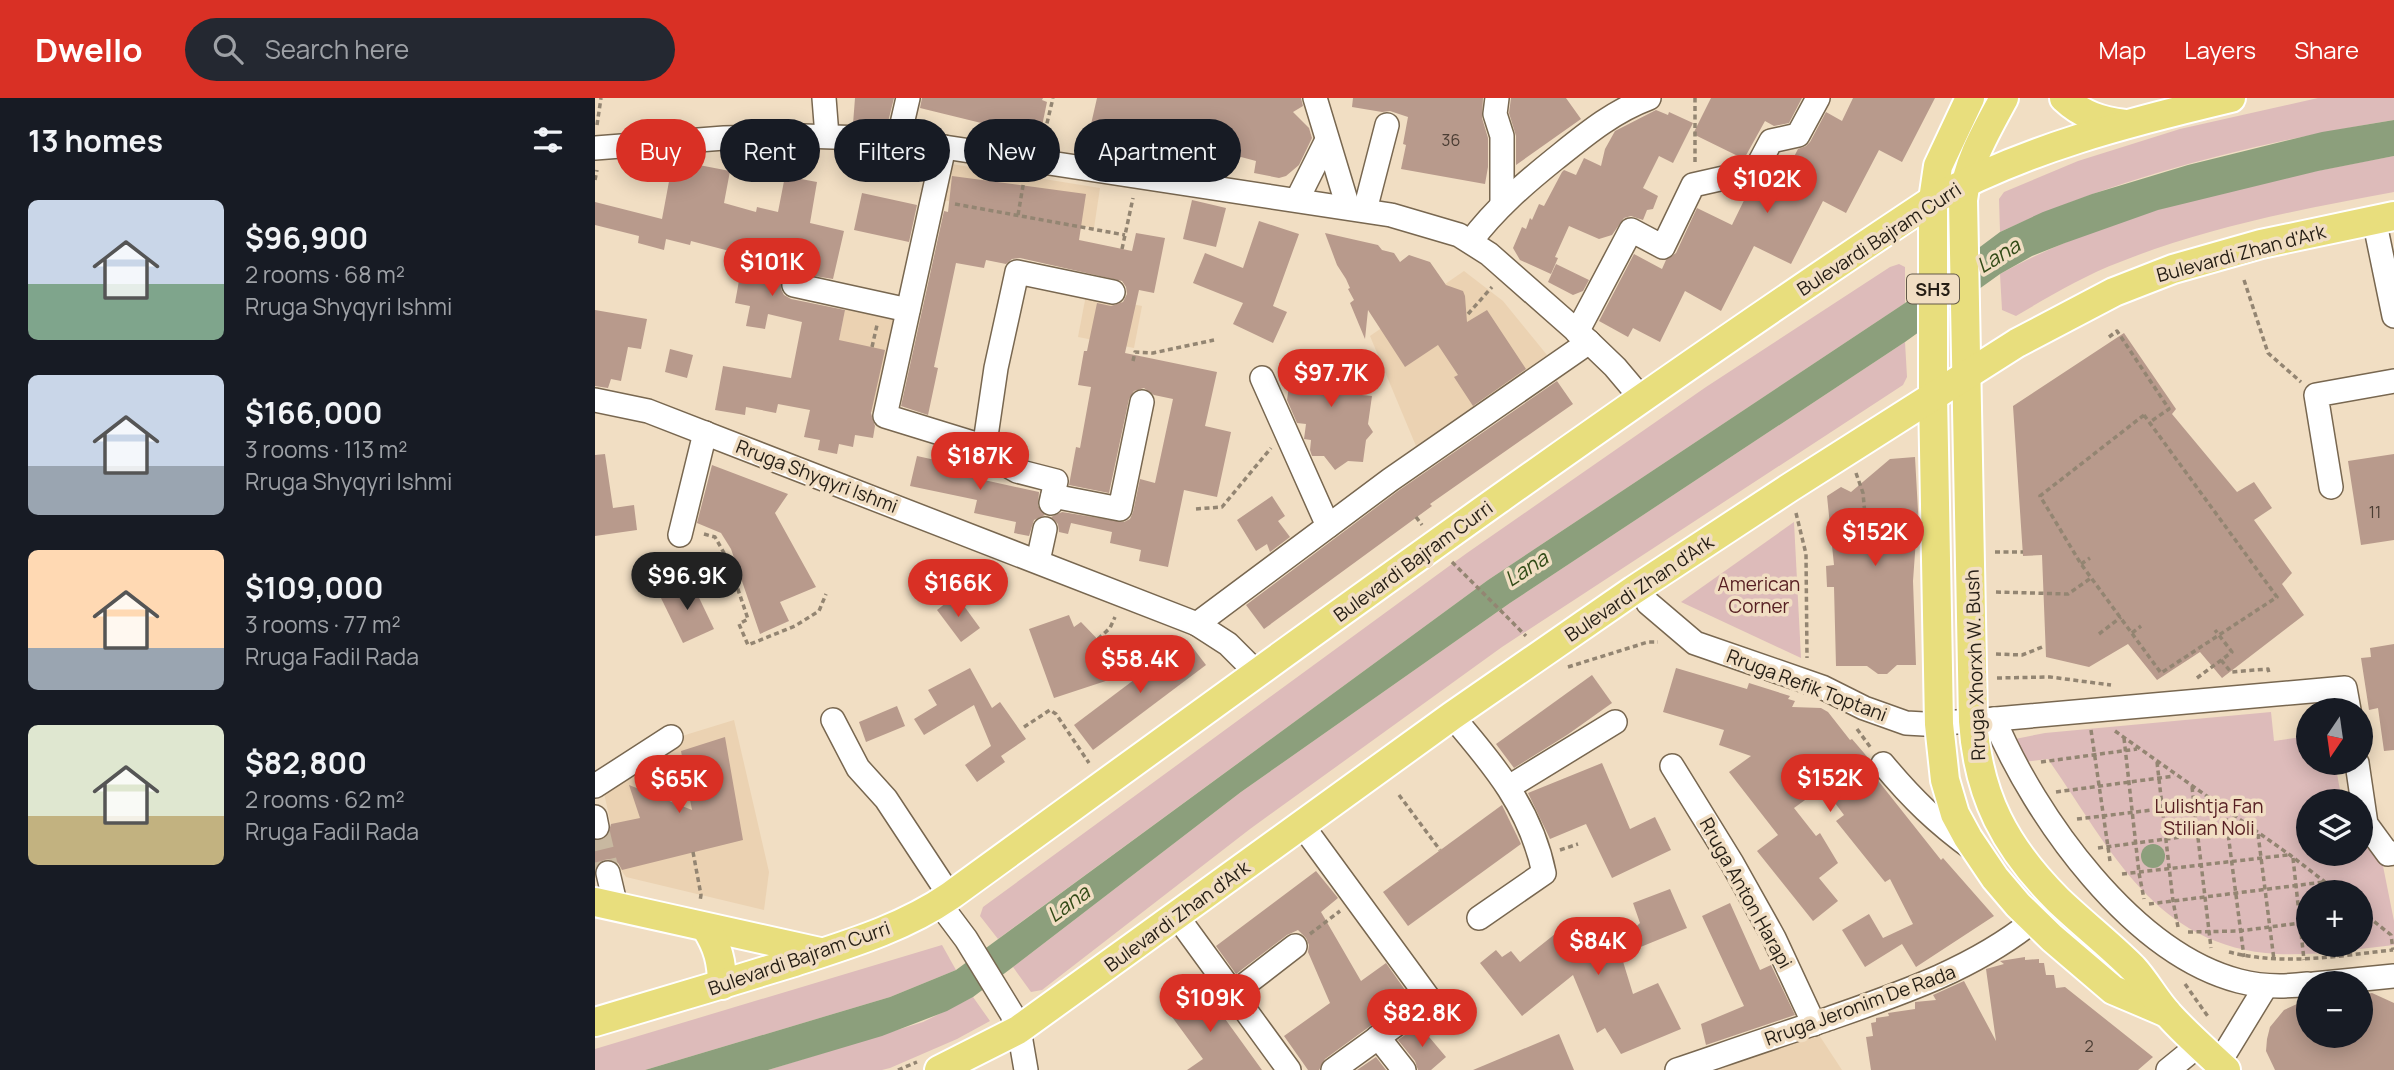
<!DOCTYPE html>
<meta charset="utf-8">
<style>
:root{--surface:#171b24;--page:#242831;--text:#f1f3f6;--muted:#9ea1a6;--accent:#d93025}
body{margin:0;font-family:Manrope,sans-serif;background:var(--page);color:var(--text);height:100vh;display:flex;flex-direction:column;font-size:26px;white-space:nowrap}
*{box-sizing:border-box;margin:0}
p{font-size:23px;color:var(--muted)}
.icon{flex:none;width:38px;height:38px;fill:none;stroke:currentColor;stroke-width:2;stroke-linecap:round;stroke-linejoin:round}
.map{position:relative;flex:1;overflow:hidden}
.drawer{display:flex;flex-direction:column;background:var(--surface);width:595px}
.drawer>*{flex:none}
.hud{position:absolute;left:21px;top:21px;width:665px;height:63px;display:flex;gap:14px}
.needle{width:46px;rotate:193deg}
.fabs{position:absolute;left:1701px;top:600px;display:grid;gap:14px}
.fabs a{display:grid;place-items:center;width:77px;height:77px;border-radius:50%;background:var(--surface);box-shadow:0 4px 18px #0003;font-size:35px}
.price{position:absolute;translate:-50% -60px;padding:0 16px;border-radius:24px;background:var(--accent);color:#fff;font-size:23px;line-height:46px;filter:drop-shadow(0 2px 4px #0008)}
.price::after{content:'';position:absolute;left:50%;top:42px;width:21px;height:16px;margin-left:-10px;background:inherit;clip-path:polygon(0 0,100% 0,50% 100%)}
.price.current{background:#222;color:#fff}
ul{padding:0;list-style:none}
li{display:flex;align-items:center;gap:21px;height:175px;padding:0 28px}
li span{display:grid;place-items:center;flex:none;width:196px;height:140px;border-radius:10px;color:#555}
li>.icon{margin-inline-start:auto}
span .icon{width:84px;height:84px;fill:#fffc;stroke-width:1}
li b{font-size:30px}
h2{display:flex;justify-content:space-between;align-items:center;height:84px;padding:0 28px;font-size:30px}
.pill{padding:0 24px;border-radius:32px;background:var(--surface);box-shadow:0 4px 18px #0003;font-size:24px;line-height:63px}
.pill.current{background:var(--accent);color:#fff}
header{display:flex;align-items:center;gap:42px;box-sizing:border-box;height:98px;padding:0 35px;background:var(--accent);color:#fff}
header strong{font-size:33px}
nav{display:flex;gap:38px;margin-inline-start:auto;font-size:24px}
.search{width:490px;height:63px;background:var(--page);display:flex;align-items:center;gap:18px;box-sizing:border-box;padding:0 24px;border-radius:38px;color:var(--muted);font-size:26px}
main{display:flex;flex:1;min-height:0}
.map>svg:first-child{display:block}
.built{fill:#ebd2b2}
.green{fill:#ddbbba;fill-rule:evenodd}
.water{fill:#8c9f7c}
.building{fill:#b89a8c}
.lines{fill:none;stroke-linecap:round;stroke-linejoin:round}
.minor-tunnel{stroke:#c8b8a0;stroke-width:23;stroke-dasharray:23 11;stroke-linecap:butt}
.minor-casing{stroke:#786750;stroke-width:26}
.major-casing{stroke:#fff;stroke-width:32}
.path{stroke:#938572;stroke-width:3.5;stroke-dasharray:5 3.5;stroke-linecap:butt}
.minor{stroke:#fff;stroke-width:23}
.major{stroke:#e8de7d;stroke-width:28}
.labels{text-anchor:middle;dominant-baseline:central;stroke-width:7;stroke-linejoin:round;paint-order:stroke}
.number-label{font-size:16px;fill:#4a3d33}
.shield{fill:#f1dec3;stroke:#625849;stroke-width:2}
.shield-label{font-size:18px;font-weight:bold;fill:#251e15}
.street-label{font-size:19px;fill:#251e15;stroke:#f1dec3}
.park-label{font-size:19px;fill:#561e22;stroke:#f1dec3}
.water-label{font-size:21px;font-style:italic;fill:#324b17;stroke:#f1dec3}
</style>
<header>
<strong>Dwello</strong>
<div class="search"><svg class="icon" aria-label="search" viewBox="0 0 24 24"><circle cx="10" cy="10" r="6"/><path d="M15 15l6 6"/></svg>Search here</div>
<nav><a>Map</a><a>Layers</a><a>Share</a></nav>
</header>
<main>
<section class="drawer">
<h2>13 homes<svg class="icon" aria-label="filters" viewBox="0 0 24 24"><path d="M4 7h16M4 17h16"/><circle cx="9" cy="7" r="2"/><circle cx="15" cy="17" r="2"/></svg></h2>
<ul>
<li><span style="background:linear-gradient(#c9d6e8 60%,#7fa58c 0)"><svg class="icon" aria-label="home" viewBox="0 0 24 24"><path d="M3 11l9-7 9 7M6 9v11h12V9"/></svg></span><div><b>$96,900</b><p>2 rooms · 68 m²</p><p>Rruga Shyqyri Ishmi</p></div></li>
<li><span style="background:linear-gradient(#c9d6e8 65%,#9aa5b1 0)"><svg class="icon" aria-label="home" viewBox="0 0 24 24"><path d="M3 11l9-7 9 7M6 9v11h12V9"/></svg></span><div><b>$166,000</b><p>3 rooms · 113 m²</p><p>Rruga Shyqyri Ishmi</p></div></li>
<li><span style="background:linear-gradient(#ffd9b3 70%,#9aa5b1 0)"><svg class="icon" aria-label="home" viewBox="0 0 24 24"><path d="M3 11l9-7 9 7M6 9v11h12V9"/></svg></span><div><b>$109,000</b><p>3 rooms · 77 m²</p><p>Rruga Fadil Rada</p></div></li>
<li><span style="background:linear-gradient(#dfe7d0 65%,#c2b280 0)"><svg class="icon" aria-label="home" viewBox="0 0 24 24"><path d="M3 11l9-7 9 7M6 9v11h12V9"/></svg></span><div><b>$82,800</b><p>2 rooms · 62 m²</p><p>Rruga Fadil Rada</p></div></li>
</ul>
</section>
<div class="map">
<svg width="1799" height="972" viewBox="0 0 1799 972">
<rect width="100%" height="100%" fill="#f1dec3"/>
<g class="built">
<path d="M350 65 505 90 499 130 342 101Z"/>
<path d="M869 173 908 203 952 257 821 348 775 238Z"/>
<path d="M491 197 547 208 539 250 483 239Z"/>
<path d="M250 211 304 223 283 315 232 305Z"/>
<path d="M139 622 174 774 169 812 31 779 26 772 9 695 87 638Z"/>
<path d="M1224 937 1247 972H1118Z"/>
</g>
<g class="green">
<path d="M1723 0H1799V22C1665 44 1528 77 1405 134L1404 101 1409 94 1483 63 1585 31Z"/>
<path d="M1799 58V94C1707 111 1612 129 1525 164 1488 178 1455 198 1421 218L1407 212 1405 176C1523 111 1667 83 1799 58Z"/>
<path d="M1304 166 1310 169V205L893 482 403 841 385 818 388 809 872 455 1111 289 1295 169Z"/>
<path d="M1310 244 1312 279 1308 287 907 549 655 731 447 892 436 894 418 869 646 694 915 505Z"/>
<path d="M1199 424 1206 560 1086 504Z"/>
<path d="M1676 614 1679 643 1713 638V665H1740L1747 703 1713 704V756H1766V739L1786 758 1799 823V847C1761 851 1720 858 1682 856 1559 849 1516 751 1453 661L1428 664 1420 641 1450 635ZM1713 794H1766V847H1713Z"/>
<path d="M347 847 361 872 295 899 50 972H0V951Z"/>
<path d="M378 899 395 923 362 941 295 970 287 972H173L328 924Z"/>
</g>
<g class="water">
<path d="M1799 22V58L1723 73 1563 112 1470 145 1437 158 1405 176 1310 244 915 505 646 694 418 869 378 899 352 913 287 938 173 972H50L295 899 361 872 893 482 1310 205 1405 134 1448 114 1497 96 1593 67 1727 34Z"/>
<circle cx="1558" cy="758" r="12"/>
</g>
<g class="building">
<path d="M260 0H299L293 24 285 22 284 28 258 26Z"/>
<path d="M327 0H448L447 2 452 4 447 28 432 25 431 29 424 27 423 34 325 10Z"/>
<path d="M502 0H706L708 8 698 14 714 30 717 40 704 67 691 78 684 80 659 75 661 63 646 59 599 50 597 58 594 59 558 48 494 35Z"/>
<path d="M758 0H888L887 20 893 40V69L890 86 806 71 811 47 808 46 813 19 795 13 787 14 757 9Z"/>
<path d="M916 0H971L986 21 921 67V38L914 15Z"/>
<path d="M1116 0H1207L1194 25 1179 28 1170 23 1149 61 1098 36Z"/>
<path d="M1258 0H1340L1307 64 1284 52 1251 115 1228 103 1196 166 1159 148 1126 213 1090 193 1065 244 1038 230 1033 239 1004 223 1039 156 1067 171 1071 162 1081 155 1102 110 1137 127 1156 88 1169 84 1178 69 1190 76 1203 51 1211 48 1215 44 1231 14 1247 23Z"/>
<path d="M1061 12 1073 17 1074 14 1098 25 1078 65 1064 58 1048 90 1063 98 1058 111 1052 112 1048 122 1036 118 1029 120 1017 137 1004 141 974 128 960 159 963 160 956 176 925 162 918 150 927 129 931 131 935 120 937 122 944 106 949 108 967 74 969 72 981 77 989 60 1006 68 1010 51 1020 33Z"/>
<path d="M78 62 135 73 129 105 161 114 162 109 183 114 190 78 222 84 215 125 249 133 238 181 195 174 188 178 186 191 189 197 196 201 250 212 244 242 290 252 276 315 280 328 278 340 260 337 258 349 244 346 242 356 223 352 225 342 209 339 215 312 183 306 181 315 151 309 150 317 120 312 128 268 196 280 207 224 173 216 170 231 151 228 155 208 140 205 148 160 145 159 146 156 96 143 95 147 71 141 69 152 43 145 44 138 0 127V104L67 121Z"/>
<path d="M357 78 491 96 484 142 537 153 541 135 570 140 559 195 544 192 530 255 622 274 610 328 636 334 622 399 589 392 573 469 544 463 546 452 515 445 517 434 476 425 473 436 464 434 463 426 456 419 467 414 529 424 535 421 538 414 545 381 560 385 578 301 559 297 549 290 539 293 534 301 514 395 474 387 481 349 485 350 496 289 483 287 489 253H492L502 205 516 208 528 204 532 196 531 189 527 183 425 160 417 161 411 166 391 162 389 170 361 165 339 269 343 270 333 317 306 308 349 113 353 114Z"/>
<path d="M267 95 322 107 314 144 259 132Z"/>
<path d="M597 102 631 110 621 149 588 141Z"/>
<path d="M664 123 704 136 678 208 692 214 678 245 638 226 648 205 598 185 610 155 648 170Z"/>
<path d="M730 135 783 147 787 152 799 155 805 164 814 157 835 164 851 187 868 193 870 198 872 224 892 212 931 271 878 308 859 279 863 277 843 247 810 269 773 212 770 241 755 205 759 202 753 191 755 190 751 181 742 167Z"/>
<path d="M961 166 994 182 988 193 978 197 953 184Z"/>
<path d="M0 212 52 221 46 251 33 249 26 283 16 281 13 290 0 288Z"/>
<path d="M1529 235 1581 311 1577 316 1642 394 1659 384 1677 410 1659 422 1697 475 1687 486 1709 517 1627 580 1605 554 1562 582 1533 546 1494 569 1451 559 1447 457 1428 458 1418 308Z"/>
<path d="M75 251 98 257 92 280 70 274Z"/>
<path d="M698 260 767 268V297L777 298 773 326 778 334 771 342 768 364 753 363 740 372 729 358H717L715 352 716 342 709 341 711 326 702 325 692 302Z"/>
<path d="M962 283 978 306 835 406 837 408 669 531 651 507 803 393Z"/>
<path d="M10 356 18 410 39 407 42 432 0 438V357Z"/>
<path d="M1799 356V442L1766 447 1753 363Z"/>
<path d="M322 358 391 373 389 382 444 394 443 408 450 417 439 422 434 438 419 435 421 424 379 415 382 402 315 388Z"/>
<path d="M1320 359 1323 413 1318 483 1321 567H1302L1292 576H1283L1272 568H1241L1239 489H1232L1231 468 1239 467 1232 398 1246 389 1256 394 1295 361Z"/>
<path d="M117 367 193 396 180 415 221 489 185 504 194 523 165 536 136 451 126 435 102 425Z"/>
<path d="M677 398 690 418 683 423 695 439 675 454 672 446 661 453 642 422Z"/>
<path d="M96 483 119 531 88 545 65 498Z"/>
<path d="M361 497 385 530 366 544 342 512Z"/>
<path d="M474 517 479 529 486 524 535 575 459 600 434 531Z"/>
<path d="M592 542 611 567 498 652 479 627Z"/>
<path d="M1799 546V652L1789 653 1783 610 1774 612 1766 560 1776 559 1775 550Z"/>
<path d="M375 570 397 610 405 604 431 641 406 658 410 664 382 684 370 667 396 648 379 607 329 637 319 621 342 607 333 592Z"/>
<path d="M1081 570 1152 591 1154 585 1195 598 1193 601 1200 603 1197 609 1226 610 1233 614 1255 642 1257 641 1275 662 1277 675 1346 762 1348 760 1399 818 1321 869 1307 846 1270 869 1247 832 1274 816 1288 840 1318 826 1295 781 1290 784 1241 723 1249 717 1228 689 1199 710 1221 738 1225 735 1243 765 1224 780 1243 803 1218 823 1162 753 1183 737 1134 674 1156 658 1124 647 1129 632 1068 614Z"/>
<path d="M997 577 1017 605 972 637 919 670 901 646Z"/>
<path d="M302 608 310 628 271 644 264 624Z"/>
<path d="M130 639 148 742 27 772 23 765 16 761 9 762 0 770V743L12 739 16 726 45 720 34 687 97 712 86 653Z"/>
<path d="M1007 665 1035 731 1060 719 1076 752 1017 780 991 726 955 741 933 695Z"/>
<path d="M907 707 926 746 813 828 788 794Z"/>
<path d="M721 773 743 800 726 814 766 883 791 865 815 899 730 961 724 972H713L689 938 735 905 713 854 714 847 711 840 703 832 692 837 641 876 621 848Z"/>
<path d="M1075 791 1092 830 1026 857 1038 896 1063 885 1086 931 1026 956 1010 930 1002 935 978 877 927 918 885 865 901 852 907 859 916 853 925 864 960 836 975 830 1002 866 1045 825 1038 805Z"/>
<path d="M1135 805 1165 872 1176 867 1200 917 1111 947 1106 926 1149 908 1107 818Z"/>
<path d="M1430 859V862L1444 861V865H1449L1451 877H1459L1461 890 1470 889 1558 959 1543 972H1276L1271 939 1278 938 1276 925 1281 924V920L1294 918 1293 915 1320 911V904L1341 902 1338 897 1369 883 1401 943 1391 871 1409 866 1405 863Z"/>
<path d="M598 887 614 911 620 907 667 972H592L608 961 569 908Z"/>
<path d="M1777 895 1799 905V972H1680L1671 953 1672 941 1675 929 1689 912 1702 906 1713 903V938H1766V897Z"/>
<path d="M824 927 851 959 836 972H823L820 963 803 942Z"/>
<path d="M964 936 979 972H878Z"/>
<path d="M781 959 791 972H762Z"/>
</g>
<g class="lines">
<path class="minor-tunnel" d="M2 729 13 775"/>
<g class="minor-casing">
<g id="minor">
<path d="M229 0 232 38"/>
<path d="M720 0 753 109"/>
<path d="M902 0 900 16 907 38V107"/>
<path d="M303 43 313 0"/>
<path d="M349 49 290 318 397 351"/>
<path d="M0 50 129 40 208 38 269 40 349 49 796 117 864 137 894 156 994 244 1020 269 1047 301"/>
<path d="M702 102 732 42"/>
<path d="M770 112 792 27"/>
<path d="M1779 121 1799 218"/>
<path d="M876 143C900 111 929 86 960 61 990 37 1017 14 1054 0"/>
<path d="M199 187 313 212"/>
<path d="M982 234 1036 132 1068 149 1098 87 1160 73 1176 43 1203 37 1223 0"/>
<path d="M667 280 733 428"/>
<path d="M0 302 53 313 602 526 633 546 663 576"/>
<path d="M1736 389 1721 297 1799 283"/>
<path d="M458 398 525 411 547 304"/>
<path d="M456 405 461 383 422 373 408 365 397 351 391 338 401 270 422 174 518 194"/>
<path d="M85 437 110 335"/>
<path d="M443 463 450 431"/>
<path d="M1053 505 1100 545 1227 589 1269 610 1311 625 1329 626 1378 623 1750 590 1754 612"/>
<path d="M602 526 795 382 994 244"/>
<path d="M857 618C899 667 936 711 949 775L884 820"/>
<path d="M1399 621C1440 719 1537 855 1644 883 1667 889 1690 889 1713 886"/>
<path d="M238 622 263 670 291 701 355 798"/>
<path d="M1762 665 1771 726 1793 756 1799 755"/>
<path d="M1288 666C1317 701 1342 725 1379 752"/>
<path d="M1077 668 1137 765 1179 840 1219 926"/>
<path d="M0 688 76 639"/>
<path d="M914 689 1020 624"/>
<path d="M0 719 2 729"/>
<path d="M707 727 835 902 738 972"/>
<path d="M13 775 21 809"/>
<path d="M344 805 371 841 417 916 426 943 431 972"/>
<path d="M581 817 694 972"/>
<path d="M1719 886 1799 878"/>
<path d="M639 895 700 848"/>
<path d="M783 939 809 972"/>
<path d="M1624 965 1671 888"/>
<path d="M1082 972C1132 955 1181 938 1230 922 1304 896 1377 872 1438 823"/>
<path d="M1573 972 1605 946"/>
</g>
</g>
<g class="major-casing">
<g id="major">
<path d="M1375 0 1343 68 1338 102V296L1344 626 1350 682 1360 716 1373 740 1400 780 1423 807 1457 840 1518 892 1572 915"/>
<path d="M1409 0C1391 33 1372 65 1368 102L1378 623C1383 698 1410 749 1463 802 1487 825 1514 846 1538 870 1551 884 1560 902 1574 917 1591 936 1612 954 1631 972"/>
<path d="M1469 0C1487 17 1506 23 1530 26"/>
<path d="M0 804 225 854"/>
<path d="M111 830C123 849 127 864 127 887"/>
<path d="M0 924C65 905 131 885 196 865 251 847 307 831 355 798 680 562 1003 324 1338 102 1429 51 1535 24 1636 0"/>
<path d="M344 972 423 932 857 618 1039 492 1194 390 1422 245 1519 194 1578 171 1666 146 1799 118"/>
</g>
</g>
<g class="path">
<path d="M2 27 6 0"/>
<path d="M448 42 458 0"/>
<path d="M1100 64V0"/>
<path d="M0 82 2 72"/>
<path d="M360 106 530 137"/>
<path d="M423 117 429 82"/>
<path d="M527 151 538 100"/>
<path d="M1649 182 1673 255 1706 284"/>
<path d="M873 216 897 189"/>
<path d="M1514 239 1522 233 1574 311 1555 324"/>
<path d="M277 249 282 227"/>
<path d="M538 263 540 254 558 255 619 242"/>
<path d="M1549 317 1682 499 1566 575 1486 466 1445 398Z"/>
<path d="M1261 375 1268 395 1270 417"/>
<path d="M601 411 627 409 676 350"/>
<path d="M1201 415 1211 456 1212 560"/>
<path d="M821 419 827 427"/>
<path d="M109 436 120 439 133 462 153 521 144 526 153 547 200 528 224 513 231 496"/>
<path d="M1400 454H1428"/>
<path d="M857 464 931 538"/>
<path d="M1486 466 1495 460"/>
<path d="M1401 494 1473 496 1496 480"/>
<path d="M1537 535 1546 528"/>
<path d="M1504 536 1526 519"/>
<path d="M503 541 515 530 520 519"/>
<path d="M1401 556 1427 557 1450 548"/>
<path d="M1626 562 1636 574 1673 571 1674 575"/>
<path d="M973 569 1053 544H1063"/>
<path d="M1402 580 1455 579 1516 587"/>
<path d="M1602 580 1637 554 1620 532"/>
<path d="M429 629 455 612 461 616 494 665"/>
<path d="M1262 631 1276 650"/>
<path d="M1496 632 1515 763"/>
<path d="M1520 633 1695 757 1743 794"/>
<path d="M1529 640 1544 775 1549 801"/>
<path d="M1446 664 1542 651"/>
<path d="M1562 664 1578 803 1583 829"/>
<path d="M82 686 87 703"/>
<path d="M1597 689 1616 850"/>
<path d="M1461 694 1579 678"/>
<path d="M804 697 845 752"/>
<path d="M1630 712 1649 859"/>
<path d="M1482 721 1616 705"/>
<path d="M1663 736 1679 862"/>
<path d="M1503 750 1654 730"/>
<path d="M965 752 983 746"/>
<path d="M98 754 106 797 105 803"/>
<path d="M1698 760 1709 862"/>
<path d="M1527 776 1693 757"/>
<path d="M1554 806 1729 784"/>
<path d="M1766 813 1796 837 1798 852"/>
<path d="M1593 834 1644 833 1713 824"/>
<path d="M715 836 745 813"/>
<path d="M1742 847 1744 859"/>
<path d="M1634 854C1689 868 1742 858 1798 852"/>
<path d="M1590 886 1614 920"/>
<path d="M303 972 322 964"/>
</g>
<use href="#minor" class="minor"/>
<use href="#major" class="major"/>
</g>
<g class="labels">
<g class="number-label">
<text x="856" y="42">36</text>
<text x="1780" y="414">11</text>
<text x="1494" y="948">2</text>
</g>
<rect class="shield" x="1312" y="176.5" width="52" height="29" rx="5"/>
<g class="shield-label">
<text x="1338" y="191">SH3</text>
</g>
<g class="street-label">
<text transform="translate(1284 141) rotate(-33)">Bulevardi Bajram Curri</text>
<text transform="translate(1646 155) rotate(-15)">Bulevardi Zhan d'Ark</text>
<text transform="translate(222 378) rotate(21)">Rruga Shyqyri Ishmi</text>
<text transform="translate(818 463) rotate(-36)">Bulevardi Bajram Curri</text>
<text transform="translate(1044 490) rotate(-34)">Bulevardi Zhan d'Ark</text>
<text transform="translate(1380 567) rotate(-92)">Rruga Xhorxh W. Bush</text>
<text transform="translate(1212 587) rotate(21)">Rruga Refik Toptani</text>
<text transform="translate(1151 795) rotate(61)">Rruga Anton Harapi</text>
<text transform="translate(582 818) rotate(-36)">Bulevardi Zhan d'Ark</text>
<text transform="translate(204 860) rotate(-19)">Bulevardi Bajram Curri</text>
<text transform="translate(1265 907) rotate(-20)">Rruga Jeronim De Rada</text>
</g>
<g class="park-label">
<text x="1164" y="486">American<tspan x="1164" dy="22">Corner</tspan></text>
<text x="1614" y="708">Lulishtja Fan<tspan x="1614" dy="22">Stilian Noli</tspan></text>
</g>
<g class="water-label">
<text transform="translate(1403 157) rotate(-32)">Lana</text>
<text transform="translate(931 470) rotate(-33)">Lana</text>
<text transform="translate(473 805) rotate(-36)">Lana</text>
</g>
</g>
</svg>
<div class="fabs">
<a><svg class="needle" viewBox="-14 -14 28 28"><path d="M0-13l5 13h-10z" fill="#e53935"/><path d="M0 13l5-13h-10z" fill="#9ea1a6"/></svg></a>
<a><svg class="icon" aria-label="layers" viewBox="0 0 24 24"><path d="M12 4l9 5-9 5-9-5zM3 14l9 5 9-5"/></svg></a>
<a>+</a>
<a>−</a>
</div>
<b class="price" style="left:1172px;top:117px">$102K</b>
<b class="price" style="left:177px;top:200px">$101K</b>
<b class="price" style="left:736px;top:311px">$97.7K</b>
<b class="price" style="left:385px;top:394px">$187K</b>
<b class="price" style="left:1280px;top:470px">$152K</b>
<b class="price current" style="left:92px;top:514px">$96.9K</b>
<b class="price" style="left:363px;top:521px">$166K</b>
<b class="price" style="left:545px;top:597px">$58.4K</b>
<b class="price" style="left:1235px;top:716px">$152K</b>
<b class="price" style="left:84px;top:717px">$65K</b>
<b class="price" style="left:1003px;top:879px">$84K</b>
<b class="price" style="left:615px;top:936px">$109K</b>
<b class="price" style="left:827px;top:951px">$82.8K</b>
<div class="hud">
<a class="pill current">Buy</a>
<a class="pill">Rent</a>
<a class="pill">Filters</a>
<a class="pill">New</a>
<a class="pill">Apartment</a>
</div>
</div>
</main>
